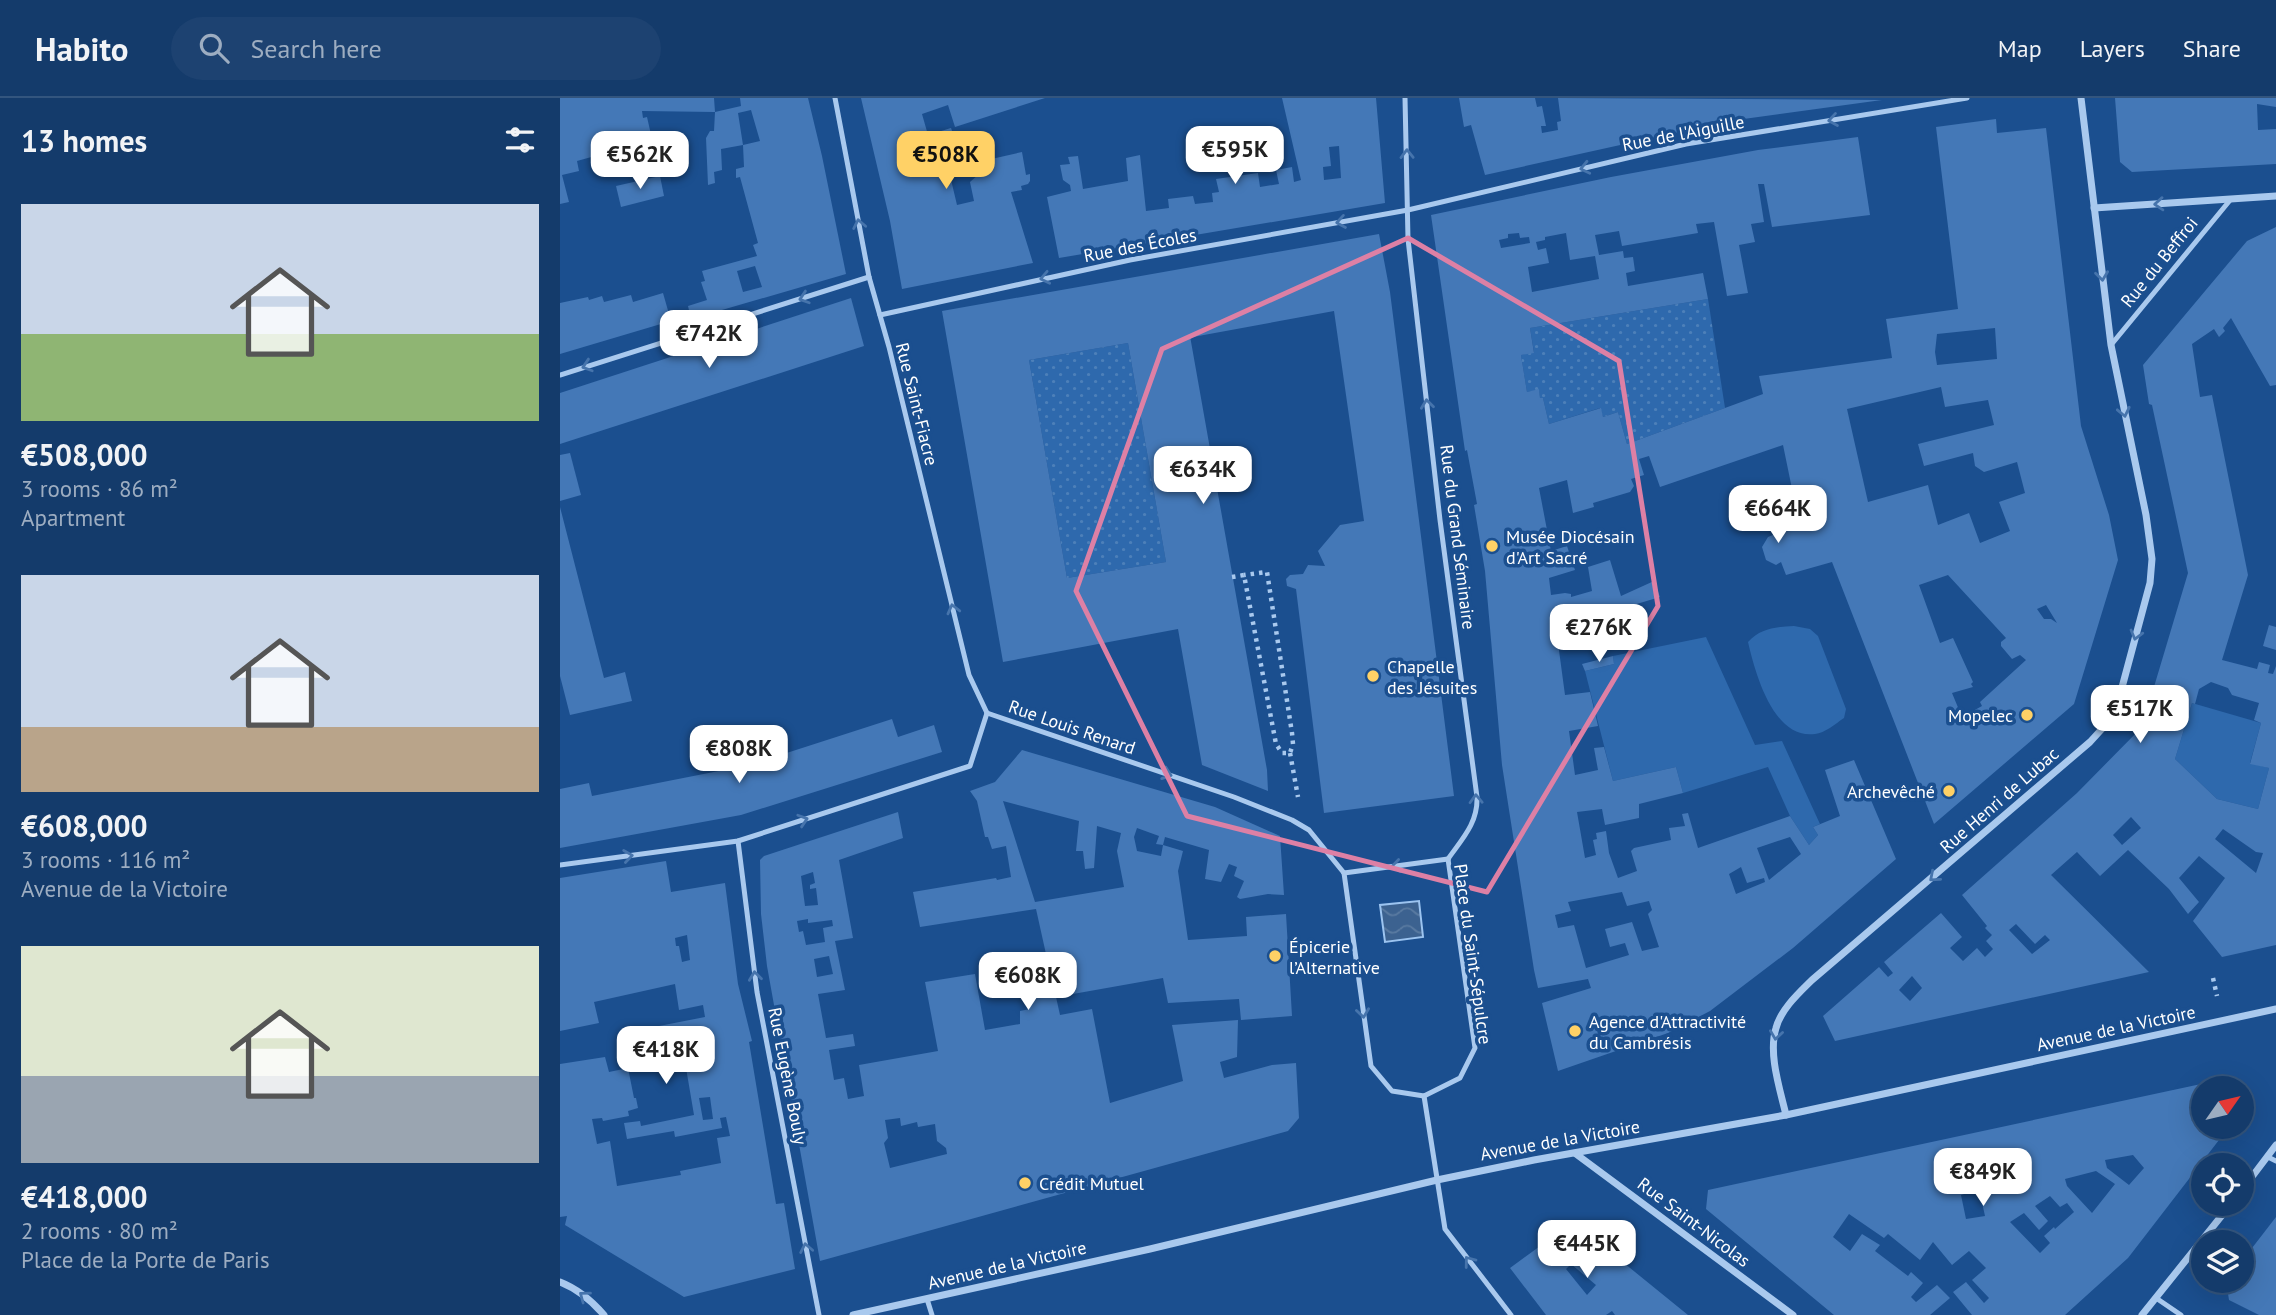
<!DOCTYPE html>
<meta charset="utf-8">
<style>
:root{--surface:#143b6b;--page:#1d4271;--text:#f1f3f6;--muted:#9dadc1;--line:#33557e;--accent:#ffd166}
body{margin:0;font-family:"PT Sans",sans-serif;background:var(--page);color:var(--text);height:100vh;display:flex;flex-direction:column;font-size:26px;white-space:nowrap}
*{box-sizing:border-box;margin:0}
p{font-size:23px;color:var(--muted)}
.icon{flex:none;width:38px;height:38px;fill:none;stroke:currentColor;stroke-width:2;stroke-linecap:round;stroke-linejoin:round}
.map{position:relative;flex:1;overflow:hidden}
.details{display:flex;flex-direction:column;background:var(--surface);width:560px}
.details>*{flex:none}
.needle{width:46px;rotate:56deg}
.tools{position:absolute;left:1631px;top:978px;display:grid;gap:14px}
.tools a{display:grid;place-items:center;width:63px;height:63px;border-radius:50%;background:var(--surface);box-shadow:0 7px 28px #0002,0 0 0 2px var(--line);font-size:35px}
.price{position:absolute;translate:-50% -60px;padding:0 16px;border-radius:14px;background:#fff;color:#222;font-size:23px;line-height:46px;filter:drop-shadow(0 2px 4px #0008)}
.price::after{content:'';position:absolute;left:50%;top:42px;width:21px;height:16px;margin-left:-10px;background:inherit;clip-path:polygon(0 0,100% 0,50% 100%)}
.price.active{background:var(--accent);color:#111}
ul{padding:0;list-style:none}
li{display:grid;align-content:center;gap:14px;height:371px;padding:0 21px}
li span{display:grid;place-items:center;height:217px;border-radius:0px;color:#555}
li>.icon{margin-inline-start:auto}
span .icon{width:126px;height:126px;fill:#fffc;stroke-width:1}
li b{font-size:30px}
h2{display:flex;justify-content:space-between;align-items:center;height:84px;padding:0 21px;font-size:30px}
header{display:flex;align-items:center;gap:42px;box-sizing:border-box;height:98px;padding:0 35px;background:var(--surface);border-bottom:2px solid var(--line)}
header strong{font-size:33px}
nav{display:flex;gap:38px;margin-inline-start:auto;font-size:24px}
.search{width:490px;height:63px;background:var(--page);display:flex;align-items:center;gap:18px;box-sizing:border-box;padding:0 24px;border-radius:38px;color:var(--muted);font-size:26px}
main{display:flex;flex:1;min-height:0}
.map>svg:first-child{display:block}
.grass{fill:#2e69ad}
.garden{fill:url(#garden-dots)}
.water{fill:url(#water-waves);stroke:#9cc4f0;stroke-width:2}
.building{fill:#4478b7;fill-rule:evenodd}
.lines{fill:none;stroke-linecap:round;stroke-linejoin:round}
.path{stroke:#a9c9ee;stroke-width:4.5;stroke-dasharray:3.5 5;stroke-linecap:butt}
.service{stroke:#a9c9ee;stroke-width:5}
.minor{stroke:#a9c9ee;stroke-width:7}
.oneway{stroke:#4674ac}
.marked{fill:none;stroke:#dd80a5;stroke-width:5;stroke-linejoin:round}
.poi-dot{fill:#ffd166;stroke:#1b4f8f;stroke-width:2.5}
.labels{text-anchor:middle;dominant-baseline:central;stroke-width:7;stroke-linejoin:round;paint-order:stroke}
.street-label{font-size:18px;fill:#fff;stroke:#1b4f8f}
.poi-label{font-size:18px;fill:#fff;stroke:#1b4f8f;text-anchor:start}
</style>
<header>
<strong>Habito</strong>
<div class="search"><svg class="icon" aria-label="search" viewBox="0 0 24 24"><circle cx="10" cy="10" r="6"/><path d="M15 15l6 6"/></svg>Search here</div>
<nav><a>Map</a><a>Layers</a><a>Share</a></nav>
</header>
<main>
<section class="details">
<h2>13 homes<svg class="icon" aria-label="filters" viewBox="0 0 24 24"><path d="M4 7h16M4 17h16"/><circle cx="9" cy="7" r="2"/><circle cx="15" cy="17" r="2"/></svg></h2>
<ul>
<li><span style="background:linear-gradient(#c9d6e8 60%,#8fb573 0)"><svg class="icon" aria-label="home" viewBox="0 0 24 24"><path d="M3 11l9-7 9 7M6 9v11h12V9"/></svg></span><div><b>€508,000</b><p>3 rooms · 86 m²</p><p>Apartment</p></div></li>
<li><span style="background:linear-gradient(#c9d6e8 70%,#b9a48a 0)"><svg class="icon" aria-label="home" viewBox="0 0 24 24"><path d="M3 11l9-7 9 7M6 9v11h12V9"/></svg></span><div><b>€608,000</b><p>3 rooms · 116 m²</p><p>Avenue de la Victoire</p></div></li>
<li><span style="background:linear-gradient(#dfe7d0 60%,#9aa5b1 0)"><svg class="icon" aria-label="home" viewBox="0 0 24 24"><path d="M3 11l9-7 9 7M6 9v11h12V9"/></svg></span><div><b>€418,000</b><p>2 rooms · 80 m²</p><p>Place de la Porte de Paris</p></div></li>
</ul>
</section>
<div class="map">
<svg width="1716" height="1217" viewBox="0 0 1716 1217">
<defs>
<pattern id="garden-dots" width="8" height="8" patternUnits="userSpaceOnUse" patternTransform="scale(1.75)"><rect width="8" height="8" fill="#2e69ad"/><path d="M2 2h.1M6 6h.1" fill="none" stroke="#4d80b9" stroke-width="1.8" stroke-linecap="round"/></pattern>
<pattern id="water-waves" width="16" height="10" patternUnits="userSpaceOnUse" patternTransform="scale(1.75)"><rect width="16" height="10" fill="#3c6290"/><path d="M0 5q4-4 8 0t8 0" fill="none" stroke="#597aa1"/></pattern>
</defs>
<rect width="100%" height="100%" fill="#1b4f8f"/>
<g class="grass">
<path d="M1234 528 1250 531 1258 538 1286 611 1284 620C1275 626 1265 635 1255 636 1213 642 1195 574 1188 544 1201 530 1216 529 1234 528Z"/>
<path d="M1146 539 1195 647 1222 643 1260 726 1253 729 1258 737 1249 747 1230 718 1208 669 1123 695 1116 669 1053 683 1025 573 1054 566 1053 558Z"/>
<path d="M1632 605 1701 625 1690 665 1709 670 1698 711 1657 701 1615 661Z"/>
</g>
<g class="garden">
<path d="M1148 201 1165 310 1067 346 1058 314 1043 319 1040 310 989 326 983 300H980L979 292 967 294 961 257 974 254 970 230Z"/>
<path d="M568 245 606 464 507 480 469 262Z"/>
</g>
<path class="water" d="M859 803 863 839 825 844 820 807Z"/>
<g class="building">
<path d="M0 0H154L155 14 82 13 83 20 87 19 92 41 83 42 82 37 55 42 58 56 49 57 51 64 36 67 35 58 17 63 19 73 2 77 9 104 0 106Z"/>
<path d="M180 0H248L262 58 286 176 131 221 128 208 147 202 141 184 145 183 142 173 197 158 193 147 198 145 180 79 176 80V71L184 69 183 47 200 43 191 12 178 15 183 47 161 51 162 72 154 74 155 85 148 87 146 40 150 33H154L155 14 181 8ZM195 168 202 189 183 194 177 173Z"/>
<path d="M301 0H485L395 29 388 7 362 16 368 37 391 30 398 50 422 43 426 58 388 69 397 107 414 103 410 84 428 68 427 62 462 54 466 77 470 76V83L468 86 461 88 462 92 451 94 473 165 342 191 330 123Z"/>
<path d="M722 0H816L825 105 499 160 487 99 511 93 510 87 503 82 500 67 510 66 508 59 518 58 523 91 568 83 566 60 580 57 586 113 609 110 608 101 633 98 635 106 653 104 652 95 659 94 656 81 698 75 700 89 719 86 716 72 732 69 734 84 741 82ZM779 48 781 80 764 82 763 69 771 68 769 49Z"/>
<path d="M899 0H975L977 9 982 8 986 28H981L982 35 998 32 997 24 1001 23 998 0 1322 2 1169 23 925 77 911 27 904 29Z"/>
<path d="M1555 0H1716V9L1697 6 1698 32 1716 31V66L1572 74 1560 64Z"/>
<path d="M1436 21 1437 35 1486 30 1521 328 1549 417 1558 462 1514 606 1374 726 1272 464 1226 477 1221 464 1216 467 1206 462 1202 449 1208 439 1220 434 1218 427 1236 422 1237 415 1223 347 1100 389 1089 358 1079 361 1084 377 1071 381 1074 388 1070 394 1033 405 1034 409 1013 415 1007 382 979 390 991 453 1007 448 1015 472 989 480 991 497 1005 495 1011 496V499L1032 493 1028 469 1050 462 1061 498 1094 483 1100 499 1070 508 1071 523 998 545 1005 597 1030 594 1038 628 1009 633 1015 677 1038 672 1034 650 1044 649 1053 683 1116 669 1123 695 1079 706V720L1045 727 1042 711 1017 714 1025 760 1036 757 1033 742 1037 741 1036 735 1046 733 1049 755 1058 780 1077 773 1071 753 1074 750 1111 742 1109 730 1125 728 1122 716 1128 715 1138 750 1230 718 1249 747 1258 737 1253 729 1280 718 1265 672 1294 662 1336 761 1233 850 1150 913 1108 935 998 973 982 905 1031 890 1028 881 978 890 974 872 942 667 925 473 914 407 917 406 907 352 905 353 871 117 1051 79 1198 52 1298 39 1310 117 1212 129 1204 86H1198L1204 124 1191 126 1195 144 1179 147 1188 195 1167 198 1154 124 1136 126 1138 135 1062 148 1059 133 1035 137 1039 157 1063 153 1064 160 1073 159 1075 173 1066 175 1068 188 1143 175 1148 201 970 230 974 255 961 257 967 294 979 291 980 300H983L989 326 1041 310 1043 319 1058 314 1067 346 1203 296 1199 278 1332 260 1326 221 1398 211 1376 29ZM959 135 960 140 969 139 970 145 941 150 939 142 948 140V136ZM1006 135 1010 162 1035 158 1039 181 972 194 968 169 989 165 986 150 978 152 976 144 985 142V139ZM1435 230 1437 261 1377 267 1375 254 1377 236ZM1381 289 1385 309 1428 302 1434 327 1358 346 1364 368 1413 355 1415 368 1424 374 1457 364 1465 395 1439 404 1450 433 1420 445 1409 415 1378 427 1368 387 1308 404 1287 311ZM1388 477 1446 540 1441 544V548L1452 561 1460 557 1466 562 1420 604 1422 608 1402 619 1392 595 1413 589 1411 586 1413 584 1393 540 1380 545 1359 487ZM1486 507 1497 525 1491 521H1484L1477 511ZM1230 739 1241 756 1209 782 1197 750ZM1181 769 1187 785 1204 780 1205 784 1176 796 1169 776ZM1062 794 1067 808 1089 803 1092 812 1088 816 1099 849 1082 853 1072 824 1045 831 1050 849 1065 845 1069 857 1026 870 1014 827 998 830 995 817 1011 813 1008 804Z"/>
<path d="M100 78 104 98 61 109 56 88Z"/>
<path d="M1716 129V287L1710 288 1671 220 1663 230 1665 233 1659 239 1654 231 1632 246 1640 299 1652 297 1688 477 1662 562 1697 571 1699 564 1710 567 1708 575 1713 576 1716 568V847L1662 859 1633 823 1665 780 1639 758 1619 780 1639 804 1628 816 1609 791 1568 752 1540 778 1517 754 1491 777 1589 874 1275 943 1263 918 1319 869 1328 879 1333 875 1324 864 1381 815 1402 839 1390 850 1403 863 1417 850 1425 859 1433 851 1426 843 1432 837 1425 830 1427 828 1402 797 1517 695 1582 629 1628 475 1592 307 1589 306 1583 267 1687 143ZM1651 584 1668 590 1672 597 1699 605 1694 622 1701 625 1690 666 1709 670 1698 711 1657 701 1615 661 1632 605 1635 606 1639 591ZM1571 719 1581 730 1562 747 1553 737ZM1663 731 1696 754 1703 755 1696 775 1655 741ZM1456 826 1475 846 1485 837 1490 842 1472 856 1449 832ZM1352 878 1362 890 1350 903 1339 892Z"/>
<path d="M819 136 830 194 894 698 764 715 736 491 727 488 726 481 730 477 743 476 748 467 765 468 758 453 780 427 804 423 774 213 633 239 634 237 630 238 707 672 708 693 642 667 618 531 443 564 382 213ZM568 245 606 464 507 480 469 262Z"/>
<path d="M103 195 111 223 0 256V205L28 199 29 202 42 198 44 204 71 197 73 204Z"/>
<path d="M291 200 304 248 0 346V295Z"/>
<path d="M10 355 21 397 0 403V357Z"/>
<path d="M0 409 44 580 65 574 72 603 10 617 0 578Z"/>
<path d="M1709 527 1716 529V552L1703 548Z"/>
<path d="M1053 558 1054 566 1025 573 1022 566Z"/>
<path d="M332 621 338 639 374 627 382 654 181 717 0 750V691L29 685 32 698 174 670 173 665 207 656 208 661Z"/>
<path d="M462 652 655 709 720 738 724 797 708 796 680 801 677 799 684 783 674 778 677 769 669 766 661 784 645 781 649 752 605 739 603 747 596 746 599 738 577 730 574 739 577 753 601 758 603 747 623 753 618 773 628 842 687 838 686 819 726 816 732 918 681 922 679 901 608 905 603 880 496 899 500 917 532 911 550 1005 623 983 612 927 678 922 677 959 660 964 664 980 712 967 736 965 739 1020 728 1033 260 1163 207 868 201 816 200 762 204 758 338 714 343 740 279 762 293 840 275 843 285 892 258 896 266 940 293 936 295 948 269 952 274 982 284 980 288 1001 304 998 299 967 378 953 365 884 415 876 425 932 460 926V913L470 911 462 869 488 865 476 811 360 829 353 794 436 780 437 782 451 779 446 748 432 751 428 739H425L417 703 410 693 435 684ZM443 703 519 723 516 753H523L525 771 534 770 537 728 561 735 557 753 564 789 475 804ZM253 774 255 785 250 787V791L256 790 258 807 245 808 241 778ZM248 821V825L272 822 273 828 263 830 265 844 246 847 243 833 239 834 237 823ZM269 858 273 876 257 879 254 861ZM340 1020 341 1028 357 1024 358 1029 375 1026 377 1043 386 1050 387 1056 330 1070 324 1045 328 1040 325 1022Z"/>
<path d="M106 763 111 794 165 785 178 886 192 943 189 944 216 1106 224 1105 235 1171 124 1199 5 1127 7 1118 0 1119V966L45 959 49 974 68 970 74 1000H76L78 1010 68 1013 69 1018 43 1023 42 1020 32 1021 37 1046 50 1043 57 1088 121 1077 120 1073 161 1065 157 1040 170 1038 166 1019 160 1020 162 1030 115 1039 114 1033 67 1041 64 1025 80 1023 81 1028 134 1017 124 958 136 955 134 948 105 954 99 928 145 919 143 907 119 912 115 886 34 904 39 925 0 933V780ZM127 837 130 862 122 864 119 848H116L115 840ZM150 999 153 1021 143 1022 139 1000Z"/>
<path d="M1669 980 1675 990H1643V1029H1669L1568 1160 1505 1217H1412L1393 1194 1406 1184 1424 1205 1429 1200 1412 1182 1426 1170 1409 1153 1392 1167 1373 1144 1360 1162 1328 1136 1324 1140 1289 1116 1273 1139 1290 1153 1302 1136 1320 1147 1315 1153 1348 1178 1351 1174 1363 1185 1351 1199 1356 1204 1377 1187 1390 1200 1370 1217H1274L1146 1111 1148 1092ZM1573 1057 1584 1070 1569 1087 1547 1070 1545 1062ZM1536 1073 1555 1086 1532 1115 1507 1088 1505 1081ZM1419 1091 1425 1118 1406 1121 1401 1097ZM1490 1098 1500 1109 1507 1105 1514 1114 1495 1131 1494 1129 1484 1138 1490 1145 1480 1155 1450 1124 1464 1115 1479 1132 1488 1123 1475 1108Z"/>
<path d="M1716 1119V1217H1699L1669 1202 1666 1183H1682V1163Z"/>
<path d="M1013 1124 1059 1161 1128 1217H1055L1052 1213 1046 1217H986L950 1170ZM1011 1166 1036 1187 1027 1197 1006 1171Z"/>
</g>
<g class="lines">
<g class="path">
<path d="M672 479 684 477 716 646 722 655H730L733 646 732 635 707 474 684 477"/>
<path d="M730 655 738 699"/>
<path d="M1653 880 1657 898"/>
</g>
<g class="service">
<path d="M275 0 309 179 329 249 409 577 427 615"/>
<path d="M845 0 848 141 880 422 917 699C918 725 902 741 888 761"/>
<path d="M320 217 570 162 848 112 1126 46 1407 0"/>
<path d="M1551 247 1671 101"/>
<path d="M0 277 309 179"/>
<path d="M427 615 674 699 732 722 749 732 784 775"/>
<path d="M178 743 197 894 259 1217"/>
<path d="M0 767 178 743 410 668 427 615"/>
<path d="M784 775 811 968 832 993 864 998 900 980 915 950 888 761"/>
<path d="M784 775 888 761"/>
<path d="M864 998 885 1131 951 1217"/>
<path d="M1708 1059 1716 1063"/>
<path d="M1596 1200 1621 1217"/>
<path d="M367 1201 372 1217"/>
</g>
<g class="minor">
<path d="M1534 110 1716 98"/>
<path d="M1226 1017C1220 991 1208 956 1216 930 1221 911 1239 895 1252 882L1530 644 1551 621 1557 608 1590 485 1592 461 1586 417 1551 247 1521 0"/>
<path d="M1016 1056 1233 1217"/>
<path d="M1682 1092 1716 1047"/>
<path d="M0 1184C18 1191 32 1203 44 1217"/>
<path d="M293 1217 590 1151 877 1082 974 1062 1226 1017 1716 911"/>
<path d="M1582 1217 1671 1106"/>
</g>
</g>
<defs><path id="oneway-chevron" d="M-2-3.5L2.5 0L-2 3.5" fill="none" stroke-width="1.6" stroke-linecap="round" stroke-linejoin="round" transform="scale(1.75)"/></defs>
<g class="oneway">
<use href="#oneway-chevron" transform="translate(1273 22) rotate(171)"/>
<use href="#oneway-chevron" transform="translate(847 56) rotate(-91)"/>
<use href="#oneway-chevron" transform="translate(1025 70) rotate(167)"/>
<use href="#oneway-chevron" transform="translate(1599 106) rotate(176)"/>
<use href="#oneway-chevron" transform="translate(781 124) rotate(170)"/>
<use href="#oneway-chevron" transform="translate(299 126) rotate(-101)"/>
<use href="#oneway-chevron" transform="translate(1542 178) rotate(83)"/>
<use href="#oneway-chevron" transform="translate(485 180) rotate(168)"/>
<use href="#oneway-chevron" transform="translate(244 200) rotate(162)"/>
<use href="#oneway-chevron" transform="translate(27 268) rotate(162)"/>
<use href="#oneway-chevron" transform="translate(867 306) rotate(-97)"/>
<use href="#oneway-chevron" transform="translate(1564 314) rotate(78)"/>
<use href="#oneway-chevron" transform="translate(393 511) rotate(-104)"/>
<use href="#oneway-chevron" transform="translate(1576 537) rotate(105)"/>
<use href="#oneway-chevron" transform="translate(607 676) rotate(19)"/>
<use href="#oneway-chevron" transform="translate(916 701) rotate(-92)"/>
<use href="#oneway-chevron" transform="translate(243 722) rotate(-18)"/>
<use href="#oneway-chevron" transform="translate(68 758) rotate(-8)"/>
<use href="#oneway-chevron" transform="translate(836 768) rotate(172)"/>
<use href="#oneway-chevron" transform="translate(1374 779) rotate(139)"/>
<use href="#oneway-chevron" transform="translate(195 878) rotate(-97)"/>
<use href="#oneway-chevron" transform="translate(803 915) rotate(82)"/>
<use href="#oneway-chevron" transform="translate(1216 937) rotate(98)"/>
<use href="#oneway-chevron" transform="translate(246 1150) rotate(-101)"/>
<use href="#oneway-chevron" transform="translate(909 1163) rotate(-127)"/>
<use href="#oneway-chevron" transform="translate(24 1198) rotate(-143)"/>
</g>
<path class="marked" d="M848 140 1059 263 1098 508 927 794 627 718 516 493 602 251Z"/>
<g class="poi-dot">
<circle cx="932" cy="448" r="7"/>
<circle cx="813" cy="578" r="7"/>
<circle cx="1467" cy="617" r="7"/>
<circle cx="1389" cy="693" r="7"/>
<circle cx="715" cy="858" r="7"/>
<circle cx="1015" cy="933" r="7"/>
<circle cx="465" cy="1085" r="7"/>
</g>
<g class="labels">
<g class="street-label">
<text transform="translate(1123 35) rotate(-11)">Rue de l'Aiguille</text>
<text transform="translate(580 147) rotate(-11)">Rue des Écoles</text>
<text transform="translate(1599 164) rotate(-51)">Rue du Beffroi</text>
<text transform="translate(357 306) rotate(76)">Rue Saint-Fiacre</text>
<text transform="translate(898 439) rotate(83)">Rue du Grand Séminaire</text>
<text transform="translate(512 629) rotate(19)">Rue Louis Renard</text>
<text transform="translate(1439 702) rotate(-41)">Rue Henri de Lubac</text>
<text transform="translate(913 856) rotate(82)">Place du Saint-Sépulcre</text>
<text transform="translate(1556 930) rotate(-12)">Avenue de la Victoire</text>
<text transform="translate(228 978) rotate(79)">Rue Eugène Bouly</text>
<text transform="translate(1000 1042) rotate(-10)">Avenue de la Victoire</text>
<text transform="translate(1134 1124) rotate(37)">Rue Saint-Nicolas</text>
<text transform="translate(447 1167) rotate(-13)">Avenue de la Victoire</text>
</g>
<g class="poi-label">
<text x="946" y="438">Musée Diocésain<tspan x="946" dy="21">d'Art Sacré</tspan></text>
<text x="827" y="568">Chapelle<tspan x="827" dy="21">des Jésuites</tspan></text>
<text x="1453" y="617" text-anchor="end">Mopelec</text>
<text x="1375" y="693" text-anchor="end">Archevêché</text>
<text x="729" y="848">Épicerie<tspan x="729" dy="21">l’Alternative</tspan></text>
<text x="1029" y="923">Agence d'Attractivité<tspan x="1029" dy="21">du Cambrésis</tspan></text>
<text x="479" y="1085">Crédit Mutuel</text>
</g>
</g>
</svg>
<div class="tools">
<a><svg class="needle" viewBox="-14 -14 28 28"><path d="M0-13l5 13h-10z" fill="#e53935"/><path d="M0 13l5-13h-10z" fill="#9dadc1"/></svg></a>
<a><svg class="icon" aria-label="locate" viewBox="0 0 24 24"><circle cx="12" cy="12" r="6"/><path d="M12 2v4M12 18v4M2 12h4M18 12h4"/></svg></a>
<a><svg class="icon" aria-label="layers" viewBox="0 0 24 24"><path d="M12 4l9 5-9 5-9-5zM3 14l9 5 9-5"/></svg></a>
</div>
<b class="price" style="left:675px;top:88px">€595K</b>
<b class="price" style="left:80px;top:93px">€562K</b>
<b class="price active" style="left:386px;top:93px">€508K</b>
<b class="price" style="left:149px;top:272px">€742K</b>
<b class="price" style="left:643px;top:408px">€634K</b>
<b class="price" style="left:1218px;top:447px">€664K</b>
<b class="price" style="left:1039px;top:566px">€276K</b>
<b class="price" style="left:1580px;top:647px">€517K</b>
<b class="price" style="left:179px;top:687px">€808K</b>
<b class="price" style="left:468px;top:914px">€608K</b>
<b class="price" style="left:106px;top:988px">€418K</b>
<b class="price" style="left:1423px;top:1110px">€849K</b>
<b class="price" style="left:1027px;top:1182px">€445K</b>
</div>
</main>
